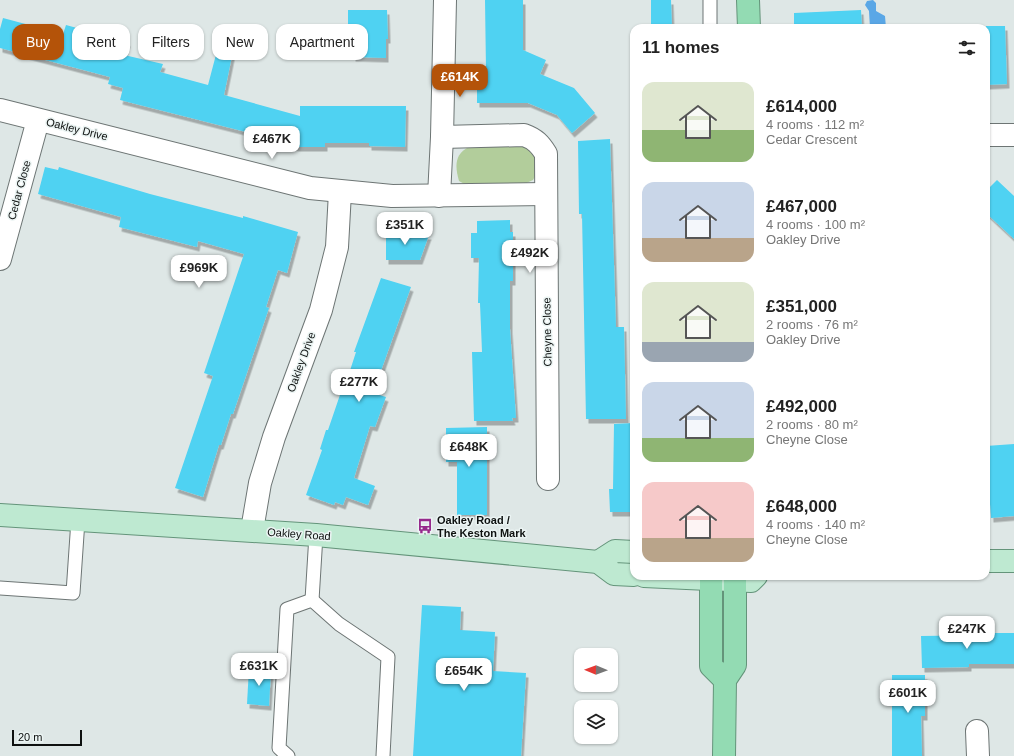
<!DOCTYPE html>
<meta charset="utf-8">
<style>
:root{--surface:#fff;--page:#f6f6f6;--text:#222;--muted:#767676;--accent:#b45309}
body{margin:0;font-family:Helvetica,sans-serif;background:var(--page);color:var(--text);height:100vh;display:flex;flex-direction:column;font-size:15px;white-space:nowrap}
*{box-sizing:border-box;margin:0}
p{font-size:13px;color:var(--muted)}
.icon{flex:none;width:22px;height:22px;fill:none;stroke:currentColor;stroke-width:2;stroke-linecap:round;stroke-linejoin:round}
.map{position:relative;flex:1;overflow:hidden}
.sheet{position:absolute;left:630px;top:24px;width:360px;height:556px;display:flex;flex-direction:column;background:var(--surface);border-radius:12px;box-shadow:0 1px 3px #0004}
.sheet>*{flex:none}
.guide{position:absolute;left:12px;top:24px;width:380px;height:36px;display:flex;gap:8px}
.needle{width:26px;rotate:271deg}
.buttons{position:absolute;left:574px;top:648px;display:grid;gap:8px}
.buttons a{display:grid;place-items:center;width:44px;height:44px;border-radius:8px;background:var(--surface);box-shadow:0 1px 3px #0004;font-size:20px}
.scale{position:absolute;left:12px;bottom:10px;width:70px;box-sizing:border-box;padding-left:4px;border:2px solid #0e1110;border-top:0;font-size:11px;line-height:14px;white-space:nowrap;color:#0e1110;-webkit-text-stroke:3px #ebf4f3;paint-order:stroke}
.price{position:absolute;translate:-50% -34px;padding:0 9px;border-radius:8px;background:#fff;color:#222;font-size:13px;line-height:26px;filter:drop-shadow(0 1px 2px #0008)}
.price::after{content:'';position:absolute;left:50%;top:24px;width:12px;height:9px;margin-left:-6px;background:inherit;clip-path:polygon(0 0,100% 0,50% 100%)}
.price.selected{background:var(--accent);color:#fff}
ul{padding:0;list-style:none}
li{display:flex;align-items:center;gap:12px;height:100px;padding:0 12px}
li span{display:grid;place-items:center;flex:none;width:112px;height:80px;border-radius:12px;color:#555}
li>.icon{margin-inline-start:auto}
span .icon{width:48px;height:48px;fill:#fffc;stroke-width:1}
li b{font-size:17px}
h2{display:flex;justify-content:space-between;align-items:center;height:48px;padding:0 12px;font-size:17px}
.chip{padding:0 14px;border-radius:12px;background:var(--surface);box-shadow:0 1px 3px #0004;font-size:14px;line-height:36px}
.chip.selected{background:var(--accent);color:#fff}
.map>svg:first-child{display:block}
.green{fill:#b2cd9b}
.water{fill:#5aa7e6}
.building{fill:#4fd2f2;filter:url(#shadow)}
.lines{fill:none;stroke-linecap:round;stroke-linejoin:round}
.lane-casing{stroke:#6d7574;stroke-width:15}
.street-casing{stroke:#6d7574;stroke-width:24}
.primary-casing{stroke:#64947a;stroke-width:24}
.highway-casing{stroke:#64947a;stroke-width:24}
.lane{stroke:#fff;stroke-width:13}
.street{stroke:#fff;stroke-width:22}
.primary{stroke:#bee9d1;stroke-width:22}
.highway{stroke:#93dbb3;stroke-width:22}
.labels{text-anchor:middle;dominant-baseline:central;stroke-width:3;stroke-linejoin:round;paint-order:stroke}
.street-label{font-size:11px;fill:#0e1110;stroke:#ebf4f3}
.poi-label{font-size:11px;font-weight:bold;fill:#0e1110;stroke:#ebf4f3;text-anchor:start}
</style>
<div class="map">
<svg width="1014" height="756" viewBox="0 0 1014 756">
<defs>
<filter id="shadow"><feDropShadow dx="2.5" dy="4.5" stdDeviation="0" flood-color="#0004"/></filter>
</defs>
<rect width="100%" height="100%" fill="#dee7e6"/>
<path class="green" d="M519 146 527 147 535 154 538 171 533 180 522 185 468 186 459 181C455 167 454 154 469 147Z"/>
<path class="water" d="M873 0 876 3V11L885 16 886 28H870L869 11 865 5 867 1Z"/>
<g class="building">
<path d="M485 0H523V50L546 60 540 74 574 88 595 113 572 133 557 115 528 103H477V71H486Z"/>
<path d="M651 0H671L672 28H651Z"/>
<path d="M348 10H387L388 39H386V58L353 57 354 47H348Z"/>
<path d="M861 10 862 28H794V13Z"/>
<path d="M3 18 63 34 66 25 128 42 124 55 163 64 160 72 208 85 218 47 233 51 224 95 300 116V106H406L405 147 369 146V143H325V147H297L254 135V134L120 100 123 88 108 84 110 77 0 48V29Z"/>
<path d="M986 26H1005L1007 84 986 85Z"/>
<path d="M610 139 616 327H624L626 419H586L582 214H579L578 141Z"/>
<path d="M45 167 58 170 59 167 150 194 243 218V216L298 232 287 273 278 270 266 307 269 308 233 414H231L221 445H219L203 497 175 488 213 376 204 373 244 254 198 241 197 247 119 227 121 217 38 194Z"/>
<path d="M997 180 1014 196V239L986 213V191Z"/>
<path d="M510 220V232H513V281H510V329L516 418H512L513 421H474L472 352H482L480 303H478L479 258H471V233H477V221Z"/>
<path d="M418 233 419 235H429L420 260H386V237H388L387 234Z"/>
<path d="M381 278 411 287 373 393 386 397 375 427 370 426 354 478 375 486 368 505 346 497 343 505 335 502 334 505 306 495 322 450 320 449 326 430H328L342 389H344L356 352H354Z"/>
<path d="M634 423V512H610L609 489H613L614 424Z"/>
<path d="M487 427V515H457V462H446V428Z"/>
<path d="M1014 444V516L991 518 986 446Z"/>
<path d="M422 605 461 607 460 630 495 632 493 671 526 673 521 756H413Z"/>
<path d="M989 633H1014V664H969V667L922 668 921 636 989 635Z"/>
<path d="M249 668 271 670 269 706 247 704Z"/>
<path d="M892 675H925V716H921L922 756H892Z"/>
</g>
<g class="lines">
<g class="lane-casing">
<g id="lane">
<path d="M710 0V28"/>
<path d="M0 588 73 593 78 520"/>
<path d="M312 600 316 535"/>
<path d="M288 756 279 748 287 609 312 600 339 624 388 657 383 756"/>
</g>
</g>
<g class="street-casing">
<g id="street">
<path d="M0 110 310 188 392 196 546 194"/>
<path d="M986 135H1014"/>
<path d="M442 137 524 135C535 139 540 144 546 154L548 479"/>
<path d="M439 196 442 137 445 0"/>
<path d="M0 259 38 120"/>
<path d="M252 530 260 483 274 437 321 310 337 247 340 192"/>
<path d="M977 731 978 756"/>
</g>
</g>
<g class="primary-casing">
<g id="primary">
<path d="M0 515 316 535 598 562 614 574 634 575"/>
<path d="M986 561H1014"/>
<path d="M598 562 615 551 634 552"/>
<path d="M644 576 751 581 756 576"/>
</g>
</g>
<g class="highway-casing">
<g id="highway">
<path d="M748 0 749 28"/>
<path d="M711 576V666L725 680"/>
<path d="M724 756 725 680 735 665V576"/>
</g>
</g>
<use href="#lane" class="lane"/>
<use href="#street" class="street"/>
<use href="#primary" class="primary"/>
<use href="#highway" class="highway"/>
</g>
<defs>
<g id="bus-bare" transform="scale(1.2)"><path d="M-5-6H5V4H4V6H2V4H-2V6H-4V4H-5ZM-3.5-4V0h7V-4ZM-3.5 1.2v1.5H-2V1.2ZM2 1.2v1.5H3.5V1.2Z" fill="#962a8c" stroke="#ebf4f3" stroke-width="2.5" paint-order="stroke"/></g>
</defs>
<g fill-rule="evenodd">
<use href="#bus-bare" x="425" y="526"/>
</g>
<g class="labels">
<g class="street-label">
<text transform="translate(77 129) rotate(14)">Oakley Drive</text>
<text transform="translate(19 190) rotate(-75)">Cedar Close</text>
<text transform="translate(547 332) rotate(-91)">Cheyne Close</text>
<text transform="translate(301 362) rotate(-70)">Oakley Drive</text>
<text transform="translate(299 534) rotate(4)">Oakley Road</text>
</g>
<g class="poi-label">
<text x="437" y="520">Oakley Road /<tspan x="437" dy="13">The Keston Mark</tspan></text>
</g>
</g>
</svg>
<div class="buttons">
<a><svg class="needle" viewBox="-14 -14 28 28"><path d="M0-13l5 13h-10z" fill="#e53935"/><path d="M0 13l5-13h-10z" fill="#767676"/></svg></a>
<a><svg class="icon" aria-label="layers" viewBox="0 0 24 24"><path d="M12 4l9 5-9 5-9-5zM3 14l9 5 9-5"/></svg></a>
</div>
<div class="scale">20 m</div>
<b class="price selected" style="left:460px;top:98px">£614K</b>
<b class="price" style="left:272px;top:160px">£467K</b>
<b class="price" style="left:405px;top:246px">£351K</b>
<b class="price" style="left:530px;top:274px">£492K</b>
<b class="price" style="left:199px;top:289px">£969K</b>
<b class="price" style="left:359px;top:403px">£277K</b>
<b class="price" style="left:469px;top:468px">£648K</b>
<b class="price" style="left:967px;top:650px">£247K</b>
<b class="price" style="left:259px;top:687px">£631K</b>
<b class="price" style="left:464px;top:692px">£654K</b>
<b class="price" style="left:908px;top:714px">£601K</b>
<div class="guide">
<a class="chip selected">Buy</a>
<a class="chip">Rent</a>
<a class="chip">Filters</a>
<a class="chip">New</a>
<a class="chip">Apartment</a>
</div>
<section class="sheet">
<h2>11 homes<svg class="icon" aria-label="filters" viewBox="0 0 24 24"><path d="M4 7h16M4 17h16"/><circle cx="9" cy="7" r="2"/><circle cx="15" cy="17" r="2"/></svg></h2>
<ul>
<li><span style="background:linear-gradient(#dfe7d0 60%,#8fb573 0)"><svg class="icon" aria-label="home" viewBox="0 0 24 24"><path d="M3 11l9-7 9 7M6 9v11h12V9"/></svg></span><div><b>£614,000</b><p>4 rooms · 112 m²</p><p>Cedar Crescent</p></div></li>
<li><span style="background:linear-gradient(#c9d6e8 70%,#b9a48a 0)"><svg class="icon" aria-label="home" viewBox="0 0 24 24"><path d="M3 11l9-7 9 7M6 9v11h12V9"/></svg></span><div><b>£467,000</b><p>4 rooms · 100 m²</p><p>Oakley Drive</p></div></li>
<li><span style="background:linear-gradient(#dfe7d0 75%,#9aa5b1 0)"><svg class="icon" aria-label="home" viewBox="0 0 24 24"><path d="M3 11l9-7 9 7M6 9v11h12V9"/></svg></span><div><b>£351,000</b><p>2 rooms · 76 m²</p><p>Oakley Drive</p></div></li>
<li><span style="background:linear-gradient(#c9d6e8 70%,#8fb573 0)"><svg class="icon" aria-label="home" viewBox="0 0 24 24"><path d="M3 11l9-7 9 7M6 9v11h12V9"/></svg></span><div><b>£492,000</b><p>2 rooms · 80 m²</p><p>Cheyne Close</p></div></li>
<li><span style="background:linear-gradient(#f6c9c9 70%,#b9a48a 0)"><svg class="icon" aria-label="home" viewBox="0 0 24 24"><path d="M3 11l9-7 9 7M6 9v11h12V9"/></svg></span><div><b>£648,000</b><p>4 rooms · 140 m²</p><p>Cheyne Close</p></div></li>
</ul>
</section>
</div>
